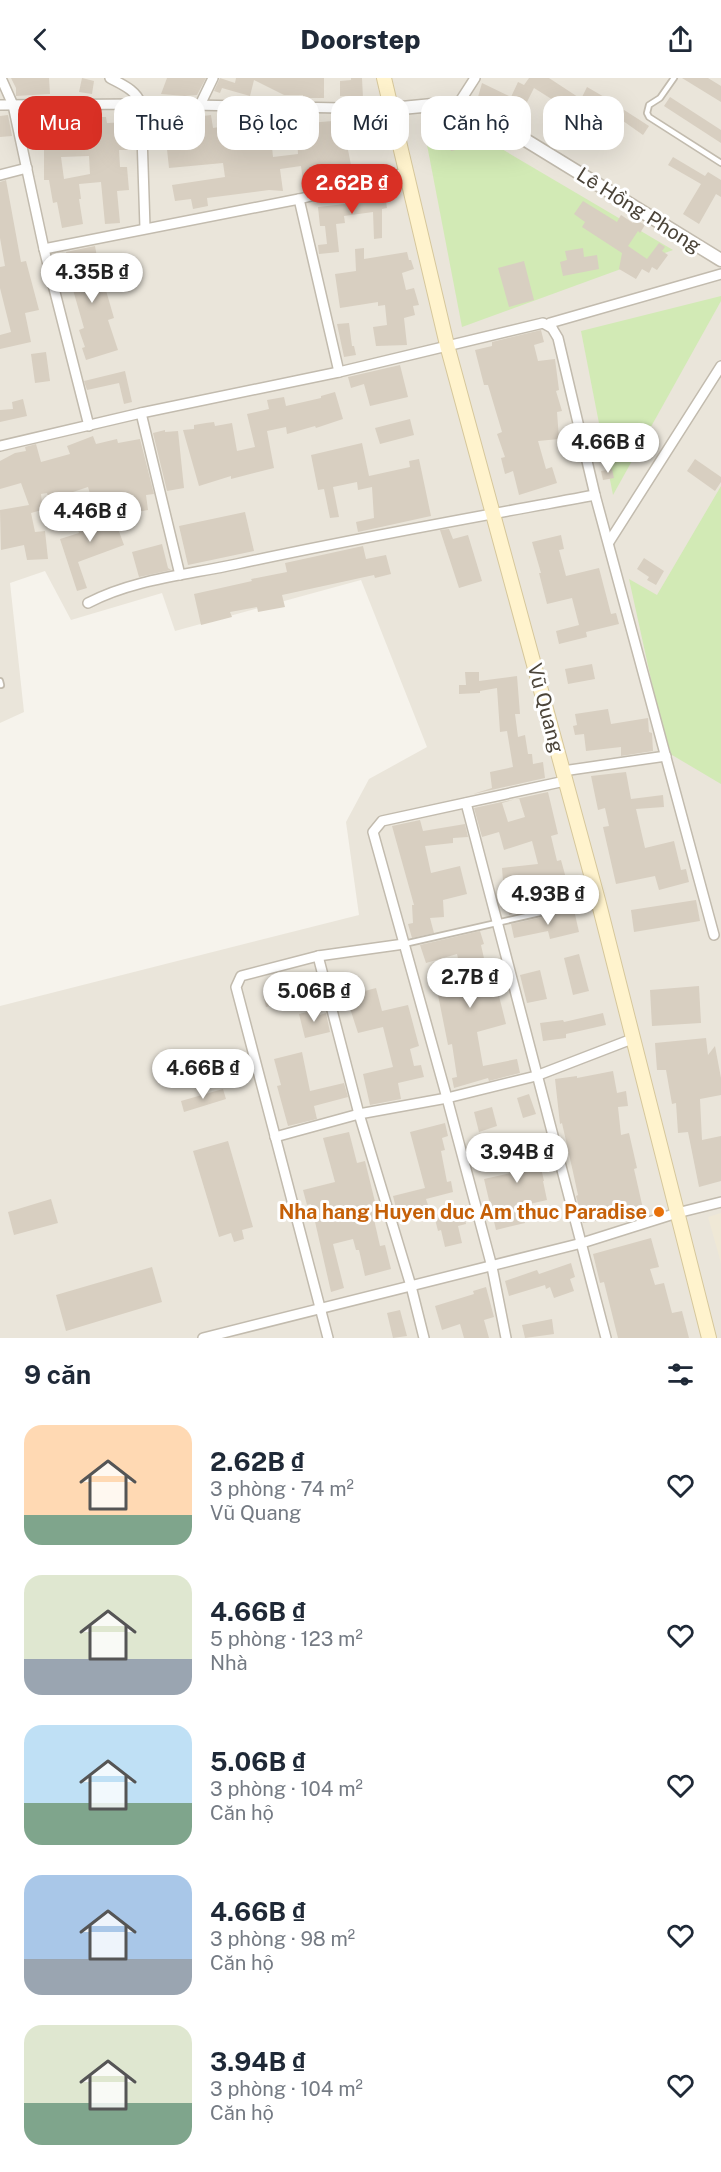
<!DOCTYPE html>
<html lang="vi">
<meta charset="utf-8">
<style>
:root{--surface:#fff;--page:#f2f2f3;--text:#1f2937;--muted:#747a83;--accent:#d93025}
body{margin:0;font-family:"Public Sans",sans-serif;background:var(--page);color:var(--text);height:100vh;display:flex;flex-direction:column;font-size:22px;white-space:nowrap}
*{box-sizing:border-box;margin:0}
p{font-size:20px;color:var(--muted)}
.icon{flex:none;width:33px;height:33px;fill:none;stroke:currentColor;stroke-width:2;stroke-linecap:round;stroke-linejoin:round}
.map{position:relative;height:1260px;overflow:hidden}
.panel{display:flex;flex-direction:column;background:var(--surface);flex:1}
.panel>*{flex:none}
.top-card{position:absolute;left:18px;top:18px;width:686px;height:54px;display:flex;gap:12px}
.price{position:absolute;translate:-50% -51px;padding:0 14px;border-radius:21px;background:#fff;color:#222;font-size:20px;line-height:39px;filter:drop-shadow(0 2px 3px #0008)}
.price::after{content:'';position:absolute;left:50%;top:36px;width:18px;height:14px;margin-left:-9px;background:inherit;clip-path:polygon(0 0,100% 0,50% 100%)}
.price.selected{background:var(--accent);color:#fff}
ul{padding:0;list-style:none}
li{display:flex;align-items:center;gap:18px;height:150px;padding:0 24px}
li span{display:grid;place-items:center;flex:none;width:168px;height:120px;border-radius:18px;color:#555}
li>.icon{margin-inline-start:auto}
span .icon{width:72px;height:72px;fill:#fffc;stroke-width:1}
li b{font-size:26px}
h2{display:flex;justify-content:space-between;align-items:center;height:72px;padding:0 24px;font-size:26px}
.pill{padding:0 21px;border-radius:18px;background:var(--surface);box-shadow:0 6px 24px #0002;font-size:21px;line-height:54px}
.pill.selected{background:var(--accent);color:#fff}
header{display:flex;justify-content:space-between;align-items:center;height:78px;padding:0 24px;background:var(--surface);font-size:27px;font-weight:800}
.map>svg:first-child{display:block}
.residential{fill:#eae5da}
.education{fill:#efe8d6}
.green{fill:#d2eab5}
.building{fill:#d8cfc1;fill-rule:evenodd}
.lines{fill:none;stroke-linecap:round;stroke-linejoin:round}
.service-casing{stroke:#c2bbae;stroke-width:8}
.minor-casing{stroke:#c2bbae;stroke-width:12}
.tertiary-casing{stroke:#c2bbae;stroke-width:15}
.secondary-casing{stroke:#d6c79b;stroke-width:16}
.service{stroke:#fff;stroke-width:4.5}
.minor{stroke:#fff;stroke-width:9}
.tertiary{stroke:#fff;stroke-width:12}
.secondary{stroke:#fff3cd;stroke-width:14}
.food-dot{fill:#e8710a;stroke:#fff;stroke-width:2}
.labels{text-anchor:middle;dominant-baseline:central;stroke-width:6;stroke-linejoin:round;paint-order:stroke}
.street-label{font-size:20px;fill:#4b4439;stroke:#fff}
.food-label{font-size:20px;font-weight:bold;fill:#c56008;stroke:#fff;text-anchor:end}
</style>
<header><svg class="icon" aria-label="back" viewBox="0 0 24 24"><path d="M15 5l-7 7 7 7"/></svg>Doorstep<svg class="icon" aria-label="share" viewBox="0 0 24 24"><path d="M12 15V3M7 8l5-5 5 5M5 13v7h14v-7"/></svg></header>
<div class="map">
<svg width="721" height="1260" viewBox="0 0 721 1260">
<rect width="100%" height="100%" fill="#f6f3ec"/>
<path class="residential" d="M0 0H721V1260H0V928L359 837 346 744 369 701 427 669 361 502 175 553 162 515 71 542 45 493 10 505 24 634 0 645Z"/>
<path class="education" d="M721 1135V1185L708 1139Z"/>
<g class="green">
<path d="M423 46 473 54 673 172 462 249Z"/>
<path d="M721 218V223L613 417 581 253Z"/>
<path d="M721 408V706L667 674 629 501 657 517Z"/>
</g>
<g class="building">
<path d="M11 0H49L50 16 16 18V10Z"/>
<path d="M82 0 94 3 92 16 79 14Z"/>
<path d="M167 0H206L197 17 185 18 161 16Z"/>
<path d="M220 0 235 5 236 0H324V20H303V17H284L254 2 250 18 222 10 220 15 214 13Z"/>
<path d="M351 0H362L363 20 352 21V18H340V3L351 2Z"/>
<path d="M529 0H549L581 21 587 9 606 20 599 32 611 38 603 51 570 32 557 53 548 48 561 27 534 10 522 34 496 20 493 27 478 19 482 5 511 19 518 4 524 7Z"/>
<path d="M682 0H708L721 8V24Z"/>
<path d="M670 19 721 52V65L664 28Z"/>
<path d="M621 30 649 48 643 57 616 38Z"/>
<path d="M271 36H283L284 47 333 43 334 59 345 57 351 87 355 86 357 97 378 95 304 112 301 88 280 91 283 113 269 112 207 120 208 128 193 131 191 121 175 123 172 107 225 99 223 85 169 90 166 62 189 59 187 40 211 37 213 50 271 41ZM297 58 298 76 273 79 271 59Z"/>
<path d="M8 37 12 58 0 59V38Z"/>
<path d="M95 39H106L107 45 129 44 132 72H119L120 89H127L129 112 117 113 120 145 105 146 101 104 79 106 81 121H79L83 146 62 150 57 124 53 125 49 102H44V70H29L28 56H43L42 41 74 40V43L96 42ZM89 78 90 96 64 101 61 79Z"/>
<path d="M479 49 495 57 489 69 473 60Z"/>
<path d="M458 59 460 71 451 73 448 60Z"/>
<path d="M673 79 705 98 708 94 721 102V119L716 116 699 146 683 136 701 106 668 87Z"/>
<path d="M6 102 21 184 26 183 39 232 25 235 31 264 0 271V257L11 254 0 210V189L5 188 0 160V104Z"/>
<path d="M379 108V112L384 111 387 130 382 131V160L374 161 373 134 344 138 345 145 336 146 339 174 319 176 318 167 327 166 325 148H320L318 129 345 126 344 117Z"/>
<path d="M583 123 617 144 621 137 633 145 636 142 645 147 640 155 638 153 628 168 647 181 659 165 665 169 662 173 668 177 657 192 652 189 649 195 642 191 636 201 619 191 622 175 582 149 585 144 574 136Z"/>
<path d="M95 168 97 179 90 181 95 200 101 198 105 209 114 240 108 242 118 272 86 282 82 270 85 269 79 252 84 250 69 198 72 197 66 174Z"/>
<path d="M364 170V181L407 174 409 182H411L414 191 402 195 406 212 414 210 419 227 413 228 415 237 404 240 407 267 376 268 373 249 387 247 385 227 378 228V224L340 230 335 196 356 193 355 171Z"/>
<path d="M583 170 584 179 597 177 599 191 563 198 560 184 567 182 565 173Z"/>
<path d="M524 183 534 222 509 229 498 190Z"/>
<path d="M349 245 352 268H354L356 277 344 279 337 246Z"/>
<path d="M541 252 544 264 534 267 538 283 555 281 559 312 556 313 562 333 557 334 559 361 538 363 546 391 552 389 557 405 519 417 513 393 505 396 501 380 505 379 497 356 502 354 488 307H484L475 272 492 268V264Z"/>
<path d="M46 274 50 303 35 305 31 276Z"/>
<path d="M400 287 408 319 370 328 364 306 351 310 348 299Z"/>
<path d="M125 293 132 324 124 326 119 305 87 312 84 303Z"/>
<path d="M335 314 343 341 316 350 315 348 287 356 286 349 267 353 274 390 231 401V398L199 408 183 352 194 351V347L206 345 214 344 215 348 232 345 237 373 255 369 247 336 269 331 267 322 284 319 286 328 321 320V318Z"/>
<path d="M23 321 27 338 0 344V332L13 331 12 324Z"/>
<path d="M410 341 414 357 380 366 375 350Z"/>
<path d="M165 352V354L178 353 184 410 167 413 153 355Z"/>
<path d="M93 358 96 366 117 361 118 365 140 361 154 416 146 417 148 432 128 436 124 415 109 417 92 422 88 409 49 422 47 415 41 416 42 425 51 423 52 429 31 435 35 454 45 453 48 481 27 482 24 467 1 472 0 432 29 427 21 405 0 411V383L15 375 26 373 25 369 36 366 41 384 70 376 67 368Z"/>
<path d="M362 365 369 398 410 389 409 383 419 381 431 438 358 454 356 444 374 440 372 409 358 412 357 404 333 409 339 439 330 440 324 411 318 412 311 377Z"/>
<path d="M695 381 721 399V404L715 413 687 393Z"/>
<path d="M612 391 614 400 603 402 601 393Z"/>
<path d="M92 432 97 443 113 437 124 467 78 484 87 510 77 513 60 461 79 455 73 440Z"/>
<path d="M245 434 254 473 188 487 179 448Z"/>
<path d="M449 451 453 461 468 457 482 503 459 510 440 452Z"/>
<path d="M561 457 564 471 559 472 566 498 599 490 611 536 616 535 619 546 586 554 587 559 559 566 556 553 579 547 572 520 547 526 539 495H541L532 464Z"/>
<path d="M162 466 168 490 171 492 139 499 132 474Z"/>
<path d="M363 468 366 481 386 477 391 496 375 500 374 497 282 517 285 529 258 534 257 529 230 534 232 539 201 547 194 516 252 503 251 501 287 494 285 485Z"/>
<path d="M644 480 664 493 656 507 647 502 649 499 637 491Z"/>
<path d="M592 586 595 601 568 606 565 591Z"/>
<path d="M465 594H479V603L517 598 520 636H515L518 659 525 657 528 676H532L533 686 543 684 545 700 473 716 492 710 490 694 513 689 507 653 500 654 497 610 480 613V615L459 616V607H466Z"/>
<path d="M608 631 611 646 648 640 649 654 652 655 653 673 621 678V669L586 673 584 656 575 657 573 648 577 647 575 636Z"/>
<path d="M626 694 631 721 663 717 664 729 636 731 645 770 674 763 681 792 686 791 689 804 659 812 655 798 616 806 603 749 609 748 605 730 598 732 591 698Z"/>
<path d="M548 714 558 756 551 758 557 783 561 782 572 822 509 837 506 821 540 817 535 799 503 803 502 790 538 786 532 763 504 772 499 754 482 759 474 730ZM519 720 525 739 508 744 502 725Z"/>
<path d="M420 742 423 753 465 746 468 759 453 760V765L425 768 431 795 460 788 467 816 443 822 444 839 430 840 434 855 412 860 408 846 413 845 412 827H414L392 748Z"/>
<path d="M696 822 700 843 634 854 631 832Z"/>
<path d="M574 832 579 854 550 861 548 853 514 860 511 846Z"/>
<path d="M480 853 484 866 481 867 490 907 496 906 506 946 477 954 483 988 517 981 520 995 489 1003 488 1000 454 1010 452 1000 457 999 452 966 448 967 438 917 465 910 457 876 426 885 420 867Z"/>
<path d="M579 876 589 913 573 917 564 880Z"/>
<path d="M540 892 547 921 527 925 520 897Z"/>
<path d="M699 908 701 945 652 948 650 912Z"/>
<path d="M376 910 382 933 408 927 419 968 410 971 414 988 421 987 424 999 398 1005 401 1021 370 1027 363 996 393 989 383 949 358 955 346 918Z"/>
<path d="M274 913 277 926 266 929 263 916Z"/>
<path d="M319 931 320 937 326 935 330 954 305 960 299 936Z"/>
<path d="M603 935 606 947 566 956V960L543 963 540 945 563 942 564 944Z"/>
<path d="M706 960 708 977 715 968 721 1000V1017L700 1021 702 1062 721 1058V1103L699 1109 688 1054 678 1055 676 1025 672 1026 666 992H657L655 965Z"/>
<path d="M302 974 310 1013 344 1005 348 1019 314 1028 317 1041 288 1048 277 1008 281 1007 274 981Z"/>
<path d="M613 993 617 1015 626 1013 628 1028 618 1029 621 1057 629 1055 637 1090 634 1091 644 1135 611 1142V1140L583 1145 576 1118 578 1117 573 1094 562 1045 560 1046 555 1001 577 998V1000Z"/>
<path d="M223 1011 226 1021 184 1034 181 1023Z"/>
<path d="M529 1016 536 1036 523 1040 517 1020Z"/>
<path d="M492 1029 497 1048 479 1054 474 1034Z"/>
<path d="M445 1045 448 1058 442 1060 445 1072 441 1073 447 1104 451 1103 453 1114 426 1121 428 1127 397 1134 393 1118 425 1110 410 1054Z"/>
<path d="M349 1054 357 1085 365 1083 378 1136 373 1137 380 1168 385 1167 391 1191 365 1198 359 1172H356L353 1161 333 1166 344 1210 331 1214 311 1126 307 1127 303 1112 335 1104 323 1060Z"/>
<path d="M533 1055 544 1103H543L547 1122 521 1128 525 1145 496 1152 484 1101 515 1094 507 1061Z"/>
<path d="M228 1063 253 1149 242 1152 244 1161 234 1164 231 1155 219 1159 193 1073Z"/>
<path d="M51 1121 58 1145 14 1157 8 1134Z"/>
<path d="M463 1130 466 1146 458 1148 462 1165 445 1169 441 1152 438 1153 434 1137Z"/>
<path d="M651 1160 659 1189 650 1191 655 1207 664 1205 672 1235 682 1233 689 1260H618L604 1204 600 1205 593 1176Z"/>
<path d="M571 1185 575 1199 570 1201 574 1213 554 1220 550 1209 546 1211 545 1207 509 1218 505 1203 537 1192 539 1196Z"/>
<path d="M152 1189 162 1224 66 1253 56 1217Z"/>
<path d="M486 1209 494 1239 484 1242 489 1260H464L460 1246 442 1252 435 1228 474 1216 473 1213Z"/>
<path d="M400 1232 407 1258 393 1260 387 1235Z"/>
<path d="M552 1241 554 1256 525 1260 522 1247Z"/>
</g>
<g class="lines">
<g class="service-casing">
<g id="service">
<path d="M674 0 660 20 649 27 647 35 649 39 721 85"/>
<path d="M0 603 1 607"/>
<path d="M404 866 597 822"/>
</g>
</g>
<g class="minor-casing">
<g id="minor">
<path d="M1 0 13 27 44 171 89 348"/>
<path d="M110 0C123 7 136 12 141 26L145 150"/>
<path d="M0 27 141 26 391 31"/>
<path d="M200 27 213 0"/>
<path d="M457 28 475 0"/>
<path d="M0 97 27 90"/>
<path d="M299 121 339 294"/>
<path d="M44 171 299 121 405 95"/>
<path d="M552 250 550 245 721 196"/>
<path d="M141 335 180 497"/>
<path d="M0 368 141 335 339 294 543 245 552 250 558 260 595 417 714 857"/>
<path d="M609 464 721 288"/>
<path d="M88 525C134 501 187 497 237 486 356 460 476 439 595 417"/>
<path d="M563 693 666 678"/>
<path d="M466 725 606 1260"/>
<path d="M318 878 359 1036 411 1208 424 1260"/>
<path d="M275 1059 359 1036 447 1020 536 998 632 961"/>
<path d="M203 1260 582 1165 677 1135 721 1124"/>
<path d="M328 1260 236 909 241 898 318 878 404 866"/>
<path d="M506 1260 492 1189 447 1020 373 754 382 743 565 703"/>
</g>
</g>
<g class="tertiary-casing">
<path id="tertiary" d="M391 31 443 26 472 32 514 55 721 182"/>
</g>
<g class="secondary-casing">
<path id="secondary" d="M384 0 447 267 598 822 709 1260"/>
</g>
<use href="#service" class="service"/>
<use href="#minor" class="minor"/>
<use href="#tertiary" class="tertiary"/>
<use href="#secondary" class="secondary"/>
</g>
<circle class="food-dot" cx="659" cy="1134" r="6"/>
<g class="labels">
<g class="street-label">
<text transform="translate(639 132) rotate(32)">Lê Hồng Phong</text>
<text transform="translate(546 630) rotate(75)">Vũ Quang</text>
</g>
<g class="food-label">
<text x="647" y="1134">Nha hang Huyen duc Am thuc Paradise</text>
</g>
</g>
</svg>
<b class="price selected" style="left:352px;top:137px">2.62B ₫</b>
<b class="price" style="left:92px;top:226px">4.35B ₫</b>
<b class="price" style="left:608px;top:396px">4.66B ₫</b>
<b class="price" style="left:90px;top:465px">4.46B ₫</b>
<b class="price" style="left:548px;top:848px">4.93B ₫</b>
<b class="price" style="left:470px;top:931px">2.7B ₫</b>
<b class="price" style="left:314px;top:945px">5.06B ₫</b>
<b class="price" style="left:203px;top:1022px">4.66B ₫</b>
<b class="price" style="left:517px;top:1106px">3.94B ₫</b>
<div class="top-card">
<a class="pill selected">Mua</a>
<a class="pill">Thuê</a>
<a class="pill">Bộ lọc</a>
<a class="pill">Mới</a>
<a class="pill">Căn hộ</a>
<a class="pill">Nhà</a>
</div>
</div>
<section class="panel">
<h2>9 căn<svg class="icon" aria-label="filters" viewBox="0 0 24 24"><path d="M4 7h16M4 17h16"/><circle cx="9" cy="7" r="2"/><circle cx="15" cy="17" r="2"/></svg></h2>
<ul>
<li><span style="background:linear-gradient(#ffd9b3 75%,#7fa58c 0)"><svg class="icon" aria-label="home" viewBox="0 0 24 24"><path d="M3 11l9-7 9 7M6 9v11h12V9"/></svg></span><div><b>2.62B ₫</b><p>3 phòng · 74 m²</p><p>Vũ Quang</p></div><svg class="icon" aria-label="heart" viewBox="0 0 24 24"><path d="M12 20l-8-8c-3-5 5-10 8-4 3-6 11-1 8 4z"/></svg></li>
<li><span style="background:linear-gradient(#dfe7d0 70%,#9aa5b1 0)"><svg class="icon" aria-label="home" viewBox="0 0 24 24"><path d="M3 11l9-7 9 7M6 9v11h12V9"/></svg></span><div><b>4.66B ₫</b><p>5 phòng · 123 m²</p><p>Nhà</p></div><svg class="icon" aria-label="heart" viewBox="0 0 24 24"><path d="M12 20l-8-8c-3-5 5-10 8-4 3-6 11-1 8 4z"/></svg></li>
<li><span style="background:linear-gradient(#bfe0f5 65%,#7fa58c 0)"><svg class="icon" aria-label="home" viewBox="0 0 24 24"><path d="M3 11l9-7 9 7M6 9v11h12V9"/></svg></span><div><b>5.06B ₫</b><p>3 phòng · 104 m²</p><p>Căn hộ</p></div><svg class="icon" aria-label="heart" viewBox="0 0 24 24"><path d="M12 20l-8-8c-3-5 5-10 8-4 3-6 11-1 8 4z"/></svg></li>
<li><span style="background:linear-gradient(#a9c7e8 70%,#9aa5b1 0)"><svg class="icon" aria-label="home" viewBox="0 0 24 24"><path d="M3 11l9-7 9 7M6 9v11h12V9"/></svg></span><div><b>4.66B ₫</b><p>3 phòng · 98 m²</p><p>Căn hộ</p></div><svg class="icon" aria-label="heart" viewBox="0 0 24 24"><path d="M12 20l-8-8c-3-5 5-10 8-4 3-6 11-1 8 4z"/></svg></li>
<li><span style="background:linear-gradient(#dfe7d0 65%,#7fa58c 0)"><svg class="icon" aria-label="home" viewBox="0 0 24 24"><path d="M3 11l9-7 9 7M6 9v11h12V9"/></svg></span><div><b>3.94B ₫</b><p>3 phòng · 104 m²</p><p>Căn hộ</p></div><svg class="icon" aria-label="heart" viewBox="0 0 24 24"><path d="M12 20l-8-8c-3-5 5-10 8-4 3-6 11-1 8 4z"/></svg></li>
</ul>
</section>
